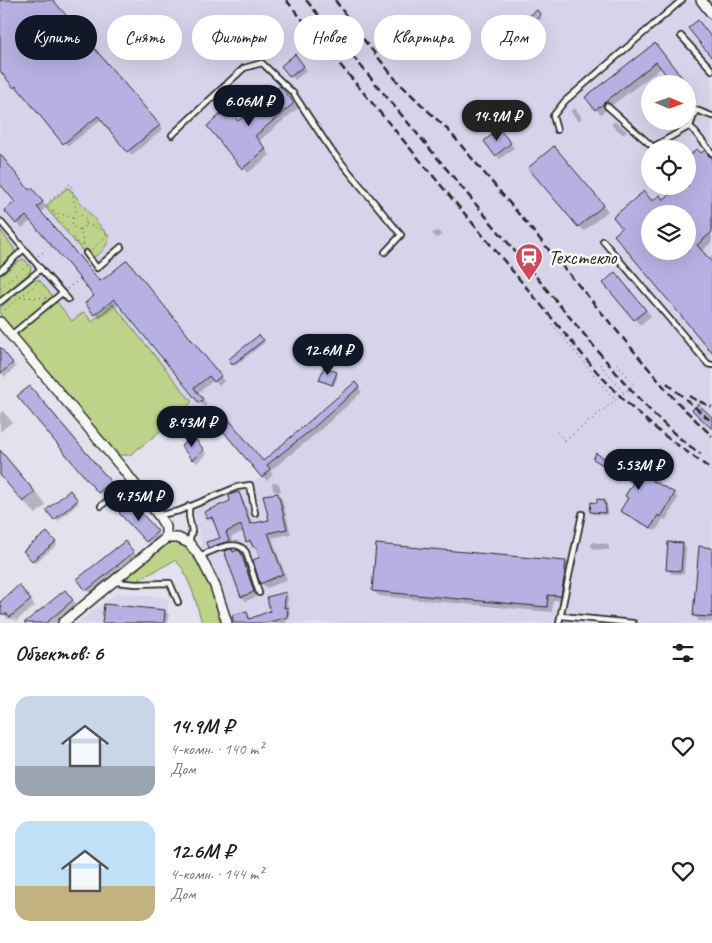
<!DOCTYPE html>
<html lang="ru">
<meta charset="utf-8">
<style>
:root{--surface:#fff;--page:#f2f2f2;--text:#202124;--muted:#757577;--accent:#111827}
body{margin:0;font-family:Caveat,sans-serif;background:var(--page);color:var(--text);height:100vh;display:flex;flex-direction:column;font-size:19px;white-space:nowrap}
*{box-sizing:border-box;margin:0}
p{font-size:16px;color:var(--muted)}
.icon{flex:none;width:28px;height:28px;fill:none;stroke:currentColor;stroke-width:2;stroke-linecap:round;stroke-linejoin:round}
.map{position:relative;height:623px;overflow:hidden}
.panel{display:flex;flex-direction:column;background:var(--surface);flex:1}
.panel>*{flex:none}
.banner{position:absolute;left:15px;top:15px;width:682px;height:45px;display:flex;gap:10px}
.needle{width:32px;rotate:92deg}
.controls{position:absolute;left:641px;top:75px;display:grid;gap:10px}
.controls a{display:grid;place-items:center;width:55px;height:55px;border-radius:50%;background:var(--surface);box-shadow:0 5px 20px #0002;font-size:25px}
.price{position:absolute;translate:-50% -42px;padding:0 11px;border-radius:18px;background:var(--accent);color:#fff;font-size:16px;line-height:32px;filter:drop-shadow(0 1px 2px #0008)}
.price::after{content:'';position:absolute;left:50%;top:30px;width:15px;height:11px;margin-left:-8px;background:inherit;clip-path:polygon(0 0,100% 0,50% 100%)}
.price.active{background:#222;color:#fff}
ul{padding:0;list-style:none}
li{display:flex;align-items:center;gap:15px;height:125px;padding:0 15px}
li span{display:grid;place-items:center;flex:none;width:140px;height:100px;border-radius:15px;color:#555}
li>.icon{margin-inline-start:auto}
span .icon{width:60px;height:60px;fill:#fffc;stroke-width:1}
li b{font-size:21px}
h2{display:flex;justify-content:space-between;align-items:center;height:60px;padding:0 15px;font-size:21px}
.tag{padding:0 18px;border-radius:22px;background:var(--surface);box-shadow:0 5px 20px #0002;font-size:18px;line-height:45px}
.tag.active{background:var(--accent);color:#fff}
.map>svg:first-child{display:block}
.built{fill:#d6d3eb;fill-rule:evenodd}
.green{fill:#bdd389;stroke:#747f5a}
.shadow{fill:#0003;fill-rule:evenodd}
.building{fill:#b7b1e3;stroke:#2b2b2b;fill-rule:evenodd}
.lines{fill:none;stroke-linecap:round;stroke-linejoin:round}
.lane-casing{stroke:#2b2b2b;stroke-width:8}
.street-casing{stroke:#2b2b2b;stroke-width:12}
.path{stroke:#2b2b2b;stroke-width:1;stroke-dasharray:1 4;stroke-linecap:butt}
.lane{stroke:#f6f6f2;stroke-width:4.5}
.street{stroke:#f6f6f2;stroke-width:9}
.rail{stroke:#2b2b2b;stroke-width:2.5;stroke-dasharray:8 4;stroke-linecap:butt}
.path-bridge{stroke:#2b2b2b;stroke-width:1;stroke-dasharray:1 4;stroke-linecap:butt}
.labels{text-anchor:middle;dominant-baseline:central;stroke-width:5;stroke-linejoin:round;paint-order:stroke}
.poi-label{font-size:21px;fill:#2b2b2b;stroke:#f6f6f2;text-anchor:start}
</style>
<div class="map">
<svg width="712" height="623" viewBox="0 0 712 623">
<rect width="100%" height="100%" fill="#e3e1ee"/>
<filter id="ink" filterUnits="userSpaceOnUse"><feTurbulence type="fractalNoise" baseFrequency=".02" numOctaves="2"/><feDisplacementMap in="SourceGraphic" scale="10" xChannelSelector="R" yChannelSelector="G"/><feConvolveMatrix kernelMatrix="1 2 1 2 8 2 1 2 1" color-interpolation-filters="sRGB"/></filter>
<g filter="url(#ink)">
<g class="built">
<path d="M0 0H712V623H232L228 608 203 550 193 510 262 477 213 419 152 438 0 249ZM650 84H688V121H650ZM650 149H688V186H650ZM650 214H688V251H650Z"/>
<path d="M118 593 169 598 166 623H77Z"/>
</g>
<g class="green">
<path d="M69 188 109 237C109 244 101 254 94 257 91 258 89 256 86 255L47 209V205L66 189Z"/>
<path d="M0 230 13 247 15 253 0 267Z"/>
<path d="M22 259 25 260 31 267 30 272 0 298V276L19 261Z"/>
<path d="M33 280H39L41 282 72 321 84 312 92 322 113 304 192 402 152 438 130 455H118L0 314V308Z"/>
<path d="M175 542C179 543 184 544 186 546 205 564 214 599 221 623H202L194 595 183 569 175 560 137 581 118 585 165 546 170 543Z"/>
</g>
<g class="shadow">
<path d="M0 0H52L163 129 132 155 102 119 68 146 20 89 19 91 0 70Z"/>
<path d="M537 12 542 18 527 30 522 23Z"/>
<path d="M655 45 674 80 673 81 662 67 601 114 596 109Z"/>
<path d="M299 60 307 70 295 80 283 66Z"/>
<path d="M688 85 697 97 692 101 688 97Z"/>
<path d="M285 93 298 108 259 141 270 155 248 173 208 126 239 122Z"/>
<path d="M575 108 582 118 578 121 570 111Z"/>
<path d="M614 121 627 131 624 135 611 125Z"/>
<path d="M503 134 514 148 500 159 496 155Z"/>
<path d="M697 150 701 155 712 158V242L702 251 708 258 712 255V351L615 235 653 203 664 201 688 186V158ZM650 214H688V251H650Z"/>
<path d="M559 153 608 211 584 231 579 226Z"/>
<path d="M0 155 30 191 36 194 47 207 41 212 100 282 132 267 224 381 219 386 214 380 198 393 207 404 204 407 190 391 119 304 100 319 86 303 96 296 31 221 22 228 6 210 16 202 0 182Z"/>
<path d="M438 231 442 235 436 238 432 233Z"/>
<path d="M621 279 651 316 640 325 605 283Z"/>
<path d="M259 336 265 342 235 366 233 364Z"/>
<path d="M0 348 16 367 5 377 0 371Z"/>
<path d="M336 373 338 376 334 386 323 382 320 379Z"/>
<path d="M355 384 362 392 317 433 270 471 273 474 267 481 263 477V462Z"/>
<path d="M30 387 42 399 122 495 111 504 99 492Z"/>
<path d="M3 411 12 422 0 432V414Z"/>
<path d="M196 442 207 454 197 463 193 459Z"/>
<path d="M3 455 15 467 46 505 36 514 23 501 0 473V457Z"/>
<path d="M594 459 610 464 637 463 641 467 637 473 674 494 678 498 666 520 663 519 656 531 626 515 622 510 629 498 634 484 599 463Z"/>
<path d="M277 482 279 484 281 491 276 492 273 490 272 483Z"/>
<path d="M70 492 79 503 58 521 48 510Z"/>
<path d="M238 493 243 499 253 525 270 521 277 494 282 499 291 534 272 538 287 580 267 588 261 583 262 558 260 552 247 541 244 531 231 537 234 547 214 553 209 547 221 539 215 523H214L208 518 231 502Z"/>
<path d="M604 501 606 503V506L608 507 607 515 593 514 591 511 598 504Z"/>
<path d="M136 509 162 537 152 546 146 541Z"/>
<path d="M49 536 57 545 35 563 25 551Z"/>
<path d="M592 542 607 544 609 546V550L594 549 591 546Z"/>
<path d="M682 544 686 548 684 574H672L668 570Z"/>
<path d="M130 548 138 558 92 595 87 590Z"/>
<path d="M712 549V622L699 621 694 615Z"/>
<path d="M225 552 234 553 239 552 243 556 249 568 258 596 246 601 242 597Z"/>
<path d="M565 562 571 567 566 601 553 600 552 612 379 596 373 591Z"/>
<path d="M25 592 35 606 16 621 14 619H8L3 613Z"/>
<path d="M286 593 288 596 287 607 290 611 289 620 286 621V623H236L246 613 249 615 250 619 271 612 268 598Z"/>
<path d="M70 597 78 606 58 623H26Z"/>
<path d="M165 611 169 615 168 623H103Z"/>
</g>
<g class="building">
<path d="M0 0H53L160 125 127 152 98 116 63 144 16 86 14 88 0 71Z"/>
<path d="M537 10 541 15 524 28 520 23Z"/>
<path d="M698 20 712 38V58L688 28Z"/>
<path d="M655 43 687 84H676L668 75 667 76 656 62 595 110 585 97Z"/>
<path d="M295 54 304 66 290 77 281 66Z"/>
<path d="M280 86 294 103 255 136 266 149 242 169 207 126 228 108 238 121Z"/>
<path d="M499 129 511 143 495 156 484 141Z"/>
<path d="M554 146 604 205 578 227 528 168Z"/>
<path d="M697 149 701 153 705 150 709 156 712 157V232L697 245 712 262V353L614 235 622 228 613 217 644 191 652 201 660 195 663 200 676 189 673 186H688V157ZM650 214H688V251H650Z"/>
<path d="M0 154 29 190 32 188 43 202 37 207 100 281 105 278 127 260 221 376 214 382 209 376 194 388 203 399 199 403 114 299 94 315 85 303 94 296 72 269 26 216 16 224 4 210 15 202 0 184Z"/>
<path d="M615 272 646 310 634 320 603 283Z"/>
<path d="M259 335 264 340 232 365 229 359Z"/>
<path d="M0 347 13 363 0 374Z"/>
<path d="M324 367 337 372 332 385 319 380Z"/>
<path d="M355 382 359 387 312 429 267 465 270 469 262 478 213 419 221 410 263 461Z"/>
<path d="M30 386 111 482 98 493 17 396Z"/>
<path d="M698 404 712 417V429L692 410Z"/>
<path d="M193 436 204 450 192 460 181 446Z"/>
<path d="M0 450 35 492 23 502 0 475Z"/>
<path d="M619 451 638 462 632 469 675 493 661 517 658 515 651 528 620 511 628 498 625 496 633 483 593 459 596 453 610 462 615 458Z"/>
<path d="M70 490 78 500 54 520 46 510Z"/>
<path d="M239 492 250 524 269 520 263 495 278 493 287 529 268 533 283 574 260 584 253 560 260 557 256 546 253 547 250 540 246 542 241 525 226 532 229 541 208 548 206 542 220 538 212 517 207 519 204 512 230 501 229 495Z"/>
<path d="M597 499 604 500V504H606L605 513 590 512 591 502 597 503Z"/>
<path d="M131 502 158 531 146 542 119 513Z"/>
<path d="M47 532 56 542 32 561 23 551Z"/>
<path d="M125 541 134 552 86 591 77 579Z"/>
<path d="M668 542 683 543 681 571 666 570Z"/>
<path d="M376 544 566 561 564 578 561 596 548 595 547 607 372 591Z"/>
<path d="M699 546 712 548V617L693 616Z"/>
<path d="M231 549H232L233 552 238 550 241 553 254 592 241 597 224 551Z"/>
<path d="M19 585 31 600 10 617 7 614H1V610L2 606 0 605V602Z"/>
<path d="M65 590 73 600 46 623H24Z"/>
<path d="M286 592 284 608 288 607 287 617 266 623H234L232 615 247 611 249 619 270 611 267 597Z"/>
<path d="M104 604 165 610 164 623H102Z"/>
</g>
<g class="lines">
<g class="lane-casing">
<g id="lane">
<path d="M681 36 712 70"/>
<path d="M607 106 653 147 690 126 712 153"/>
<path d="M690 126 696 110 712 116"/>
<path d="M557 130 553 116 565 101 682 0"/>
<path d="M172 135 244 68 262 63 293 93 331 150 401 235 385 252"/>
<path d="M0 221 46 275 68 299"/>
<path d="M603 241 708 364 712 365"/>
<path d="M86 253 97 268 121 247"/>
<path d="M0 271 24 249"/>
<path d="M0 302 41 269"/>
<path d="M11 335 62 293"/>
<path d="M101 506 119 491"/>
<path d="M160 515 179 511 237 487 250 485 255 513"/>
<path d="M189 543 192 531 189 516V506"/>
<path d="M200 556C212 551 237 537 246 552L259 593"/>
<path d="M115 582 136 584 170 583 178 602"/>
<path d="M561 616 633 623"/>
<path d="M559 623 582 514"/>
</g>
</g>
<g class="street-casing">
<g id="street">
<path d="M701 0 712 14"/>
<path d="M0 322 123 469 159 516 166 527V538"/>
<path d="M166 538H178L189 543 201 558 215 586 227 623"/>
<path d="M63 623 166 538"/>
</g>
</g>
<g class="path">
<path d="M70 184 46 204 82 248"/>
<path d="M71 186 77 214"/>
<path d="M53 212 73 218"/>
<circle cx="79" cy="222" r="7"/>
<path d="M86 224 109 232"/>
<path d="M80 229 84 247"/>
<path d="M92 249 110 233"/>
<path d="M38 256 51 246"/>
<path d="M0 288 29 264"/>
<path d="M67 289 80 279"/>
<path d="M20 297 46 298"/>
<path d="M1 313 42 279"/>
<path d="M552 324 615 400"/>
<path d="M617 363 634 385"/>
<path d="M600 364 624 393"/>
<path d="M557 432 565 441"/>
</g>
<use href="#lane" class="lane"/>
<use href="#street" class="street"/>
<g class="rail">
<path d="M286 0 597 372 631 407 661 433 712 470"/>
<path d="M306 0 607 362C635 395 664 429 701 454"/>
<path d="M335 0 356 30 397 81 449 131 675 400 712 436"/>
<path d="M667 383 712 422"/>
<path d="M689 396 694 399 712 407"/>
</g>
<path class="path-bridge" d="M565 441 634 385"/>
</g>
</g>
<defs>
<g id="station-pin" transform="scale(1.4375)"><path d="M0 17L-7.5 6A9.5 9.5 0 1 1 7.5 6Z" fill="#d1495b" stroke="#f6f6f2"/><path d="M-3-6H3Q5-6 5-4V2Q5 4 3 4L4.5 6H3L1.5 4h-3L-3 6H-4.5L-3 4Q-5 4-5 2V-4Q-5-6-3-6ZM-3.5-4v3h7v-3ZM-3.5 1v1.5H-2V1ZM2 1v1.5H3.5V1Z" fill="#fff"/></g>
</defs>
<g fill-rule="evenodd">
<use href="#station-pin" x="529" y="257"/>
</g>
<g class="labels">
<g class="poi-label">
<text x="548" y="257">Техстекло</text>
</g>
</g>
</svg>
<div class="controls">
<a><svg class="needle" viewBox="-14 -14 28 28"><path d="M0-13l5 13h-10z" fill="#e53935"/><path d="M0 13l5-13h-10z" fill="#757577"/></svg></a>
<a><svg class="icon" aria-label="locate" viewBox="0 0 24 24"><circle cx="12" cy="12" r="6"/><path d="M12 2v4M12 18v4M2 12h4M18 12h4"/></svg></a>
<a><svg class="icon" aria-label="layers" viewBox="0 0 24 24"><path d="M12 4l9 5-9 5-9-5zM3 14l9 5 9-5"/></svg></a>
</div>
<b class="price" style="left:249px;top:127px">6.06M ₽</b>
<b class="price active" style="left:497px;top:142px">14.9M ₽</b>
<b class="price" style="left:328px;top:376px">12.6M ₽</b>
<b class="price" style="left:192px;top:448px">8.43M ₽</b>
<b class="price" style="left:639px;top:491px">5.53M ₽</b>
<b class="price" style="left:139px;top:522px">4.75M ₽</b>
<div class="banner">
<a class="tag active">Купить</a>
<a class="tag">Снять</a>
<a class="tag">Фильтры</a>
<a class="tag">Новое</a>
<a class="tag">Квартира</a>
<a class="tag">Дом</a>
</div>
</div>
<section class="panel">
<h2>Объектов: 6<svg class="icon" aria-label="filters" viewBox="0 0 24 24"><path d="M4 7h16M4 17h16"/><circle cx="9" cy="7" r="2"/><circle cx="15" cy="17" r="2"/></svg></h2>
<ul>
<li><span style="background:linear-gradient(#c9d6e8 70%,#9aa5b1 0)"><svg class="icon" aria-label="home" viewBox="0 0 24 24"><path d="M3 11l9-7 9 7M6 9v11h12V9"/></svg></span><div><b>14.9M ₽</b><p>4-комн. · 140 m²</p><p>Дом</p></div><svg class="icon" aria-label="heart" viewBox="0 0 24 24"><path d="M12 20l-8-8c-3-5 5-10 8-4 3-6 11-1 8 4z"/></svg></li>
<li><span style="background:linear-gradient(#bfe0f5 65%,#c2b280 0)"><svg class="icon" aria-label="home" viewBox="0 0 24 24"><path d="M3 11l9-7 9 7M6 9v11h12V9"/></svg></span><div><b>12.6M ₽</b><p>4-комн. · 144 m²</p><p>Дом</p></div><svg class="icon" aria-label="heart" viewBox="0 0 24 24"><path d="M12 20l-8-8c-3-5 5-10 8-4 3-6 11-1 8 4z"/></svg></li>
</ul>
</section>
